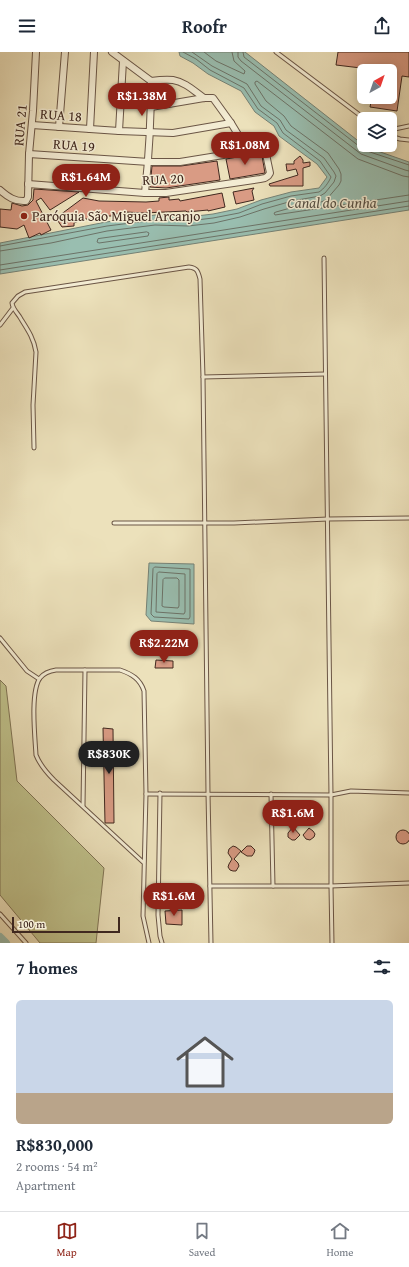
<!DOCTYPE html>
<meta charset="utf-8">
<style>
:root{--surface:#fff;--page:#f2f2f3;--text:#1f2937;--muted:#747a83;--line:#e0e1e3;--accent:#8f2418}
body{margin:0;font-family:"Gentium Book Plus",serif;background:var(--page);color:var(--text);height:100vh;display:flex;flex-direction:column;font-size:15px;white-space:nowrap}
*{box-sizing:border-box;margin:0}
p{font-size:13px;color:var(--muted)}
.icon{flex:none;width:22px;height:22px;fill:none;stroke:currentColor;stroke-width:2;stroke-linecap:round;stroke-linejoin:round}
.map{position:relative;height:891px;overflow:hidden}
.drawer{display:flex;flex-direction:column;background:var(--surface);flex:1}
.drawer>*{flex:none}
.needle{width:26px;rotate:40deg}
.fabs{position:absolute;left:357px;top:12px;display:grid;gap:8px}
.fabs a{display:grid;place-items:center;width:40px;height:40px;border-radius:6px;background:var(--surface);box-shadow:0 2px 10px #0003;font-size:20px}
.scale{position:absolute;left:12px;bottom:10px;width:108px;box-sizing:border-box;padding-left:4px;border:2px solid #40281f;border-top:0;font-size:11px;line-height:14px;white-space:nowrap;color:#40281f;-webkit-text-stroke:3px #f3ecd3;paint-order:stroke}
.price{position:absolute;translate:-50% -34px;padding:0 9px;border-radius:14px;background:var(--accent);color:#fff;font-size:13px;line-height:26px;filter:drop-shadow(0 1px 2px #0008)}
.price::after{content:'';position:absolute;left:50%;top:24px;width:12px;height:9px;margin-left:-6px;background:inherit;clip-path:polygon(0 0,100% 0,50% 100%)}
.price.on{background:#222;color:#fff}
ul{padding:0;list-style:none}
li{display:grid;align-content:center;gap:8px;height:212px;padding:0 16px}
li span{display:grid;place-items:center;height:124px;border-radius:6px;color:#555}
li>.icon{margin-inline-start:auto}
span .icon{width:72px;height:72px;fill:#fffc;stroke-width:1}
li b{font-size:17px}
h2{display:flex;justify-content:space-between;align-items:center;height:48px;padding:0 16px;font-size:17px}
header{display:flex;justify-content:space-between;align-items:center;height:52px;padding:0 16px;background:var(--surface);font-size:18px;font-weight:700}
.tab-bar{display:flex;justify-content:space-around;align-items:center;height:56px;border-top:1px solid var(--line);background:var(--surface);font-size:11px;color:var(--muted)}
.tab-bar a{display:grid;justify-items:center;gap:2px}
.tab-bar .on{color:var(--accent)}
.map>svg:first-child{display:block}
.green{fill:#bfc18b;stroke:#807455}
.water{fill:#99beb0;stroke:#758276}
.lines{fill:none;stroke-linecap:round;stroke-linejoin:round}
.shore{stroke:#6c7368;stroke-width:1}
.canal{stroke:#99beb0;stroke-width:8}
.building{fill:#d99b84;stroke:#40281f}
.service-casing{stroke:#6b5646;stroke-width:5}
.minor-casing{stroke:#6b5646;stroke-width:8}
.service{stroke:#f3ecd3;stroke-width:3}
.minor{stroke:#f3ecd3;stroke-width:6}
.poi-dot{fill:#8f2418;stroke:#f3ecd3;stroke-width:1.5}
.labels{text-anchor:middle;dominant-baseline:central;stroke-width:3;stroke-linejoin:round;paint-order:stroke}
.street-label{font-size:14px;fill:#40281f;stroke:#f3ecd3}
.poi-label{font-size:14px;fill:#40281f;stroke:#f3ecd3;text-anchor:start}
.water-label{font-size:15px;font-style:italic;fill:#564e43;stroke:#f3ecd3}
</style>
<header><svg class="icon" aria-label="menu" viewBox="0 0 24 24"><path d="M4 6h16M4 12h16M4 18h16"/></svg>Roofr<svg class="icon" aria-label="share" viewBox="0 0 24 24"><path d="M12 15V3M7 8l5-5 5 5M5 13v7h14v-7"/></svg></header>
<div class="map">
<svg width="409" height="891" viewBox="0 0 409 891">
<rect width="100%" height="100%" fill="#ece1bb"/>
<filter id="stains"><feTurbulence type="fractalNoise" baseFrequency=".005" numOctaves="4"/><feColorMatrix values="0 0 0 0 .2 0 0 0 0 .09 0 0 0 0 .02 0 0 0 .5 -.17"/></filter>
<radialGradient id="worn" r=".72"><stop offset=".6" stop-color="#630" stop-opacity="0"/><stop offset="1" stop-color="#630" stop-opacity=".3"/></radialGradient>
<path class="green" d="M0 628 6 634 17 729 104 816 96 891H40L0 843Z"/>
<g class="water">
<path d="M179 0H245L366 95 409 110V158L0 222V191L106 170 155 163 188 165 213 162 237 157 261 148 291 140 319 136 327 125 317 112 279 84 274 74 255 60 241 39 208 22 193 11 180 4Z"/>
<path d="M149 511 194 512V572L151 569 146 563Z"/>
</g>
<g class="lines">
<g class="shore">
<path d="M204 0 216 9 244 22 245 19 234 9 232 0"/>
<path d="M238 0V5L241 9 361 102 405 118 409 119"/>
<path d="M243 0 244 5 364 98 409 113"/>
<path d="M409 125 403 124 358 107 257 29 255 30V32L266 49 284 64 291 74 328 101 339 117 341 122V129L339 133 326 148 321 150 294 155 276 160 274 161 275 163 409 143"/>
<path d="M147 180 149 181 148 184 99 191 97 190 98 187Z"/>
<path d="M0 194 107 174 155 168 188 169 213 166 239 161 262 152 291 144 319 140C324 137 329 130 331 125L320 109 283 81 277 71 258 57 244 36 210 18 196 7 183 0"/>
<path d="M0 199 51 191 107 179 155 173 188 174 214 171 240 165 264 157 292 149 320 144 325 141 334 130 336 124 334 120 324 106 286 78 280 68 261 54 247 32 212 14 192 0"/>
<path d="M0 213 409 149"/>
<path d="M0 218 409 154"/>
<path d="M155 515 190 517V565L189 567 154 565 151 562 153 517Z"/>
<path d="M159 520 185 522V560L184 562 156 560 157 522Z"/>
<path d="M165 526H177L179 528V554L178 556 164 555 162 554 163 528Z"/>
</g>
<path class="canal" d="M0 885 6 891"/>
</g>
<g class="building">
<path d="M338 0H409V25L402 24 397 59 370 55 372 45H390V19H372L361 18V16L336 13Z"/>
<path d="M249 103H259L262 104 265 121 230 127 226 107Z"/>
<path d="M300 104 303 108V111L310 110V114L303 116V134H270L269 132 298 123 296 117 287 119 286 112H294V109Z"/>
<path d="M217 109 220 128 166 136 150 135 152 114H181Z"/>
<path d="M254 136 252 139 254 148 236 152 233 140Z"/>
<path d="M34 137 79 140 50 158 41 146 36 149 51 178 41 183 40 181 29 186 24 173 17 177 0 175V157L11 158 12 151 22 154 28 153 33 148Z"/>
<path d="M222 141 225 155 208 159V158L187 160 186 159 144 161 126 160V162H116V164H94V167H84L74 171V174L62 175 56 166 83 146 99 149 146 150 159 149V146L169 145V148L179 147 180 149Z"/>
<path d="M156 608 173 609V616H155Z"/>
<path d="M103 676 113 677 114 771H105Z"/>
<path d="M292 761 296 762 299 766 297 770 293 773 289 770 287 767 288 764Z"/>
<path d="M309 761 313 764 314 767 312 770 309 772 302 767 306 762Z"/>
<path d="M293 775 300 783 295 788H292L288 785V781Z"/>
<path d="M309 776 313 779 315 782 314 785 310 788 306 787 303 783Z"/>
<circle cx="403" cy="785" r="7"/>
<path d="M233 794 236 795 241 799 234 807 238 811 239 814 236 819H233L230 818 228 815 229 812 232 807 228 801 229 797Z"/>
<path d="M247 794H251L255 798 254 801 252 804H247L241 800Z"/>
<path d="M182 858V873L166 872 165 859Z"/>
</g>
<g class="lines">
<g class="service-casing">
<g id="service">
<path d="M276 0 365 67"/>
<path d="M390 78 409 74"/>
<path d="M390 84 400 87 409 88"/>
<path d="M324 206 331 743V834L332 891"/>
<path d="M0 273 13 256"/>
<path d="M203 325 325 322"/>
<path d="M34 396 33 353 36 300C34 287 28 278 21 267 18 261 13 258 12 251L18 244 25 240 189 215C197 216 198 219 200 227L203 325 208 741 211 891"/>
<path d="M114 471H234L328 467 409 466"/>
<path d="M0 586 27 619 39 627"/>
<path d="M160 741 158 863 160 884 162 891"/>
<path d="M146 742 331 743 351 739 409 741"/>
<path d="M271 742 273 834"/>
<path d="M83 754 85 618"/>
<path d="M144 811 54 728C46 720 40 713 36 703 35 685 30 640 40 626 44 621 49 619 56 618H120C132 622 140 627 144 639L146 742 143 864 149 891"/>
<path d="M210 834H331L409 831"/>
<path d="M0 862 26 891"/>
</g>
</g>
<g class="minor-casing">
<g id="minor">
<path d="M112 0 151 29C151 67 149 104 145 141"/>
<path d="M151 29C158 28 166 27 173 28 185 30 194 39 204 46"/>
<path d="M151 55 204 46H213L231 71 248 99"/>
<path d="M32 73 119 79 173 81 231 71"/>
<path d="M59 75 65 0"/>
<path d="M90 77 94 0"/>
<path d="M119 79 123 9"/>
<path d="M28 132 145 141H166L260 127 265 126 268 124 270 121 266 102 263 99 260 98 248 99 180 110H149L29 102"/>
<path d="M0 138C8 145 15 150 26 149L28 145 29 102 33 59 36 0"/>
</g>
</g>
<use href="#service" class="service"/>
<use href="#minor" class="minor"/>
</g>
<circle class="poi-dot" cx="24" cy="164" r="4"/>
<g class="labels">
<g class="street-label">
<text transform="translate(61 63) rotate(4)">RUA 18</text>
<text transform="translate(20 73) rotate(-85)">RUA 21</text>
<text transform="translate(74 93) rotate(4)">RUA 19</text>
<text transform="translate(163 127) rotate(-3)">RUA 20</text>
</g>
<g class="poi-label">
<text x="32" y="164">Paróquia São Miguel Arcanjo</text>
</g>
<g class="water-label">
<text x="332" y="150">Canal do Cunha</text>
</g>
</g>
<rect width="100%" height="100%" filter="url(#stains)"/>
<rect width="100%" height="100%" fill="url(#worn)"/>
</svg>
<div class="fabs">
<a><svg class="needle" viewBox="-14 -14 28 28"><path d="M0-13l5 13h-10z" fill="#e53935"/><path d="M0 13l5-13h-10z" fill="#747a83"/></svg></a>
<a><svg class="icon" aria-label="layers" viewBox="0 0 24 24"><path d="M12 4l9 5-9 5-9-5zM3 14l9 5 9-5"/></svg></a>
</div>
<div class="scale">100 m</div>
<b class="price" style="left:142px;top:65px">R$1.38M</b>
<b class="price" style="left:245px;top:114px">R$1.08M</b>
<b class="price" style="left:86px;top:146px">R$1.64M</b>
<b class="price" style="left:164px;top:612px">R$2.22M</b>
<b class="price on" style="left:109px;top:723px">R$830K</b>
<b class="price" style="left:293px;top:782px">R$1.6M</b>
<b class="price" style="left:174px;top:865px">R$1.6M</b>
</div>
<section class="drawer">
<h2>7 homes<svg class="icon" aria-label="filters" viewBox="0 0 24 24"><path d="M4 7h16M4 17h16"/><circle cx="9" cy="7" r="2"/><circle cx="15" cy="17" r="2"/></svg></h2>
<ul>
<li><span style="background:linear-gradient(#c9d6e8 75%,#b9a48a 0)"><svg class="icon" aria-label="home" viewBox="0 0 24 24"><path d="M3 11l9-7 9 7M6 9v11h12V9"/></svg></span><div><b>R$830,000</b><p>2 rooms · 54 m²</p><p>Apartment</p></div></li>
</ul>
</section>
<nav class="tab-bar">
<a class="on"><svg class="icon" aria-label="map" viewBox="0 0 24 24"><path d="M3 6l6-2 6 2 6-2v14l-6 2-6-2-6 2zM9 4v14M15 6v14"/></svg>Map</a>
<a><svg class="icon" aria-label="saved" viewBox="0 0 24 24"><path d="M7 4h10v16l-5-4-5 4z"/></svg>Saved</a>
<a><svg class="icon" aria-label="home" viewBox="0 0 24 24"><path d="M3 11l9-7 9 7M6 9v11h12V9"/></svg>Home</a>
</nav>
